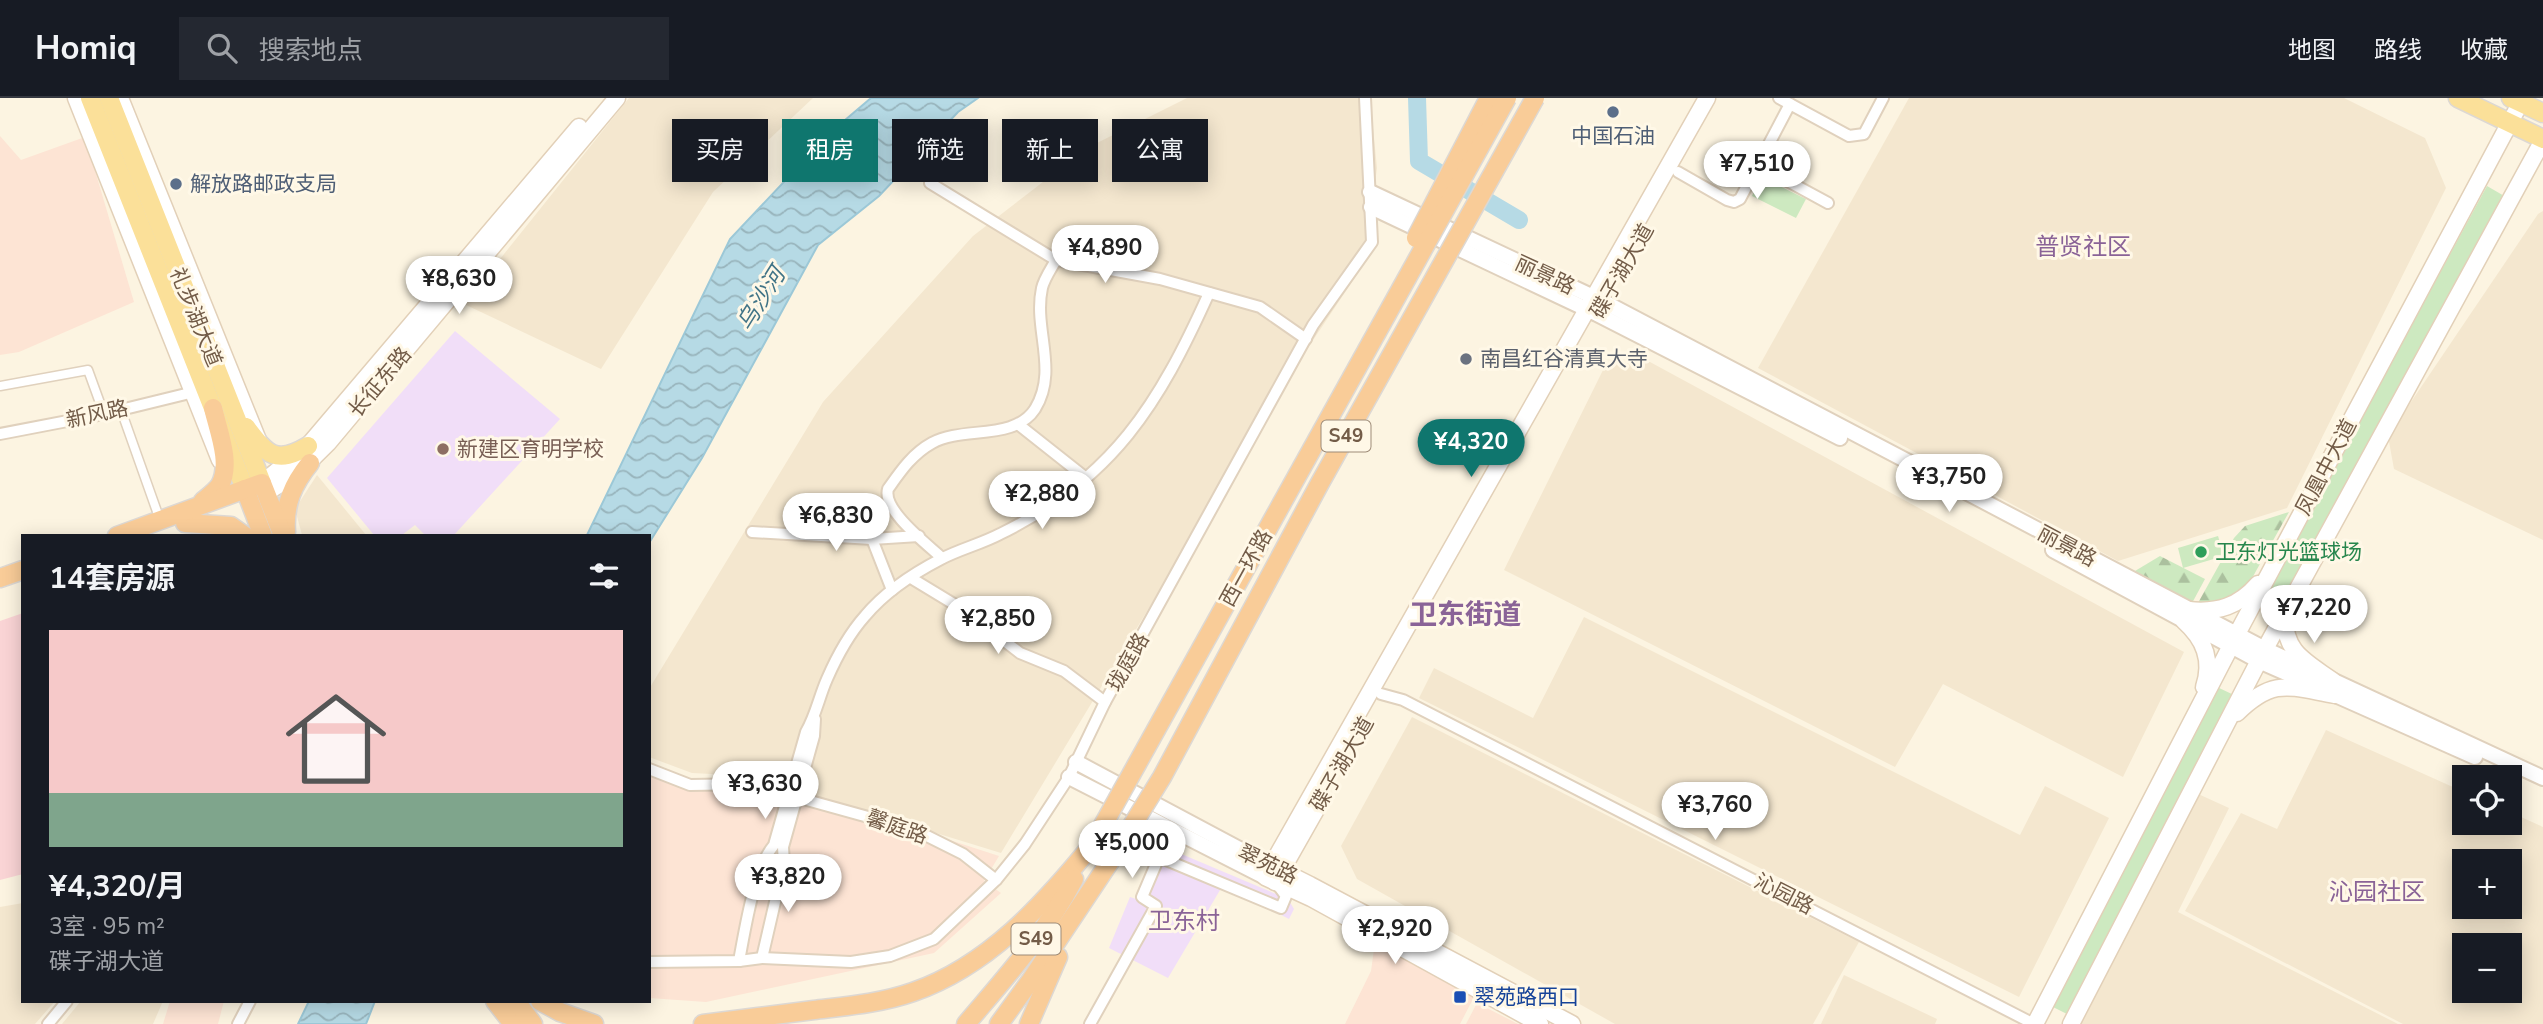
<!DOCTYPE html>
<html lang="zh">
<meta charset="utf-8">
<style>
:root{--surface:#171b24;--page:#242831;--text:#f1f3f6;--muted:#9ea1a6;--line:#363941;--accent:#0f766e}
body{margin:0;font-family:"Nunito Sans","Noto Sans SC",sans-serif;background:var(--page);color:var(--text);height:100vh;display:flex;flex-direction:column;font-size:26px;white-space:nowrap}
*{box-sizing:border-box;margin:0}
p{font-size:23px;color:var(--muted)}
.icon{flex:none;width:38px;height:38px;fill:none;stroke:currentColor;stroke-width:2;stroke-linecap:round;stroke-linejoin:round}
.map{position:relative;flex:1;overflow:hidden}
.side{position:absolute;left:21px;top:436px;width:630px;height:469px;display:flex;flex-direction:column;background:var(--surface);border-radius:0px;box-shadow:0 4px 18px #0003}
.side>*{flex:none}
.hud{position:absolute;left:672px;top:21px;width:665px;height:63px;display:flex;gap:14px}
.tools{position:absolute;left:2452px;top:667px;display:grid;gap:14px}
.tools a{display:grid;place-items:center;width:70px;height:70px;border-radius:0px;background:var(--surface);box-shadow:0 4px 18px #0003;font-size:35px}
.price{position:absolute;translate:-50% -60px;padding:0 16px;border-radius:24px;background:#fff;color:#222;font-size:23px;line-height:46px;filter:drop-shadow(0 2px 4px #0008)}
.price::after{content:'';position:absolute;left:50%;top:42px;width:21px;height:16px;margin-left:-10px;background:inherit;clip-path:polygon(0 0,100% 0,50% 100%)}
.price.active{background:var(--accent);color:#fff}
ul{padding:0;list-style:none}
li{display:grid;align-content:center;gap:14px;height:371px;padding:0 28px}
li span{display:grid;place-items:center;height:217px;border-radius:0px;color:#555}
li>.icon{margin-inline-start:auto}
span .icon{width:126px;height:126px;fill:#fffc;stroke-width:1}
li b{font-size:30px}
h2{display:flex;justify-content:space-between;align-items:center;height:84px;padding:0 28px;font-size:30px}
.pill{padding:0 24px;border-radius:0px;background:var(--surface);box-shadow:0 4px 18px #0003;font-size:24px;line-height:63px}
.pill.active{background:var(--accent);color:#fff}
header{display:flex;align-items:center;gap:42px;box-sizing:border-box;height:98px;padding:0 35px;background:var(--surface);border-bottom:2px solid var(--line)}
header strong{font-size:33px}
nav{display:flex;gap:38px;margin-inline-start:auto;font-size:24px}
.search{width:490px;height:63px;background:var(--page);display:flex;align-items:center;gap:18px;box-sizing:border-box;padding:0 24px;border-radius:0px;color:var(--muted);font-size:26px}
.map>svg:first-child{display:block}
.residential{fill:#f4e7cf;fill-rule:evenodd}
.commercial{fill:#fde4d4}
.education{fill:#f1def8}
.medical{fill:#fad4d5}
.forest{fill:url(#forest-firs)}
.park{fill:#cde9c0}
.water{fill:url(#water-waves);stroke:#9cc8d7;stroke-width:2}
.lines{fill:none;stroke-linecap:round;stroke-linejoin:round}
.river{stroke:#b6dae5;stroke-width:18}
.pedestrian-casing{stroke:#e0d1bd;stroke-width:11}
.minor-casing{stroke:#e0d1bd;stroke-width:14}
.tertiary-casing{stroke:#e0d1bd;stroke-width:18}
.secondary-casing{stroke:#e2d0b8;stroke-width:19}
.primary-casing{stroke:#ddd8d3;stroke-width:21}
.trunk-casing{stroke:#ddd8d3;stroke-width:21}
.pedestrian{stroke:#fff;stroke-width:8}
.minor{stroke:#fff;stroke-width:10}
.tertiary{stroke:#fff;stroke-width:14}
.secondary{stroke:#fff;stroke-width:16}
.primary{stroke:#fbe099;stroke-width:18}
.trunk{stroke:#f9cc98;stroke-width:18}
.trunk-bridge-casing{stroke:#ddd8d3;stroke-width:21;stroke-linecap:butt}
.trunk-bridge{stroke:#f9cc98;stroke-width:18}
.service-dot{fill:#5c6f8a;stroke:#fff8e7;stroke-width:2.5}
.worship-dot{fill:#6b7280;stroke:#fff8e7;stroke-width:2.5}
.education-dot{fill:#8d6e63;stroke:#fff8e7;stroke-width:2.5}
.leisure-dot{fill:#2e9e5b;stroke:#fff8e7;stroke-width:2.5}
.transit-dot{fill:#1a4fb4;stroke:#fff8e7;stroke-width:2.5}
.labels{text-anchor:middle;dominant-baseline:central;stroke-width:6;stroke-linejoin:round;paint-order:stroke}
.shield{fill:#fff8e7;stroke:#9d8b78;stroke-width:2}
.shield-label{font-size:19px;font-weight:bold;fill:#735c48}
.service-label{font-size:21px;fill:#4e5e75;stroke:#fff8e7}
.street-label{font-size:21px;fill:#735c48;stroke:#fff8e7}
.worship-label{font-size:21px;fill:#5b616d;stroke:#fff8e7;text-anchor:start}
.education-label{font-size:21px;fill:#785e54;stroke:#fff8e7;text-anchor:start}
.leisure-label{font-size:21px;fill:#27864d;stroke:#fff8e7;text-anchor:start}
.transit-label{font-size:21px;fill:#164399;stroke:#fff8e7;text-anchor:start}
.water-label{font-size:23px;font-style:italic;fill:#417487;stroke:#fff8e7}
.quarter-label{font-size:24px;fill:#8a6397;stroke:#fff8e7}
.district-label{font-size:28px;font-weight:bold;fill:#8a6397;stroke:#fff8e7}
</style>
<header>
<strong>Homiq</strong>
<div class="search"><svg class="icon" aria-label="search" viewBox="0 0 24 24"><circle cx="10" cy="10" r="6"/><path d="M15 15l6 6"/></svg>搜索地点</div>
<nav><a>地图</a><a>路线</a><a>收藏</a></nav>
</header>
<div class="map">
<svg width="2543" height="926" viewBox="0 0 2543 926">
<defs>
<pattern id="forest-firs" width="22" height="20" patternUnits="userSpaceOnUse" patternTransform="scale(1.75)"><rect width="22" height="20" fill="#cde9c0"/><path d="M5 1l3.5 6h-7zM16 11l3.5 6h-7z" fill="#abc09e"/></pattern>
<pattern id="water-waves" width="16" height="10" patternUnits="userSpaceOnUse" patternTransform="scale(1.75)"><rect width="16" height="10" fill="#b6dae5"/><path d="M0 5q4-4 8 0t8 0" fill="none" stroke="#98b4bc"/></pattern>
</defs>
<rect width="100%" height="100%" fill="#fcf4e1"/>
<g class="residential">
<path d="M629 0H813L713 94 601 271 464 206Z"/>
<path d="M1187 0H1370L1377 70 1364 166 1289 278 1001 755 751 678 692 675 649 659V591L823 304 973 138 1087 50Z"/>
<path d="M1909 0H2344L2425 40 2446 90 2287 410 2118 463 1758 270Z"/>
<path d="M2543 113V442L2394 371 2388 338 2538 116Z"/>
<path d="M1607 264H1650L2184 554 2123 679 1943 586 1895 669 1504 472Z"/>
<path d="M317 377 366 437H302L295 411Z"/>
<path d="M1584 519 2020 737 2045 688 2109 720 2019 899 1419 600 1434 570 1533 620Z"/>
<path d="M1412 619 1859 844 1813 926H1615L1357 781 1341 748Z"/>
<path d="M2326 632 2464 694V724H2510V714L2543 729V926H2403L2185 813 2241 715 2277 731ZM2464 763H2510V808H2464ZM2464 847H2510V892H2464Z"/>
<path d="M2196 695 2229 710 2178 814 2398 926H2076Z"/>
<path d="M23 805V903H55L35 926H0V809Z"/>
<path d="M1844 877 1937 921 1935 926H1821Z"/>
<path d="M81 903H163L153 926H62Z"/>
</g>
<g class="commercial">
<path d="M0 38 21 62 85 39 134 204 19 254 0 257Z"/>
<path d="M649 666 691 681H745L922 733 999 758 984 783 1001 795 934 855 706 904 649 900Z"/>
<path d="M1375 844 1474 899 1460 926H1345L1371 873Z"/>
<path d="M170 903H224L218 926H163Z"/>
<path d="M1477 905 1518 926H1466Z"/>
</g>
<g class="education">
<path d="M455 233 560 321 454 437H425L415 427 402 437H374L327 380Z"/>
<path d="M1160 747 1288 801 1294 811 1289 821 1223 787 1168 880 1109 850 1130 799 1136 801Z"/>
</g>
<path class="medical" d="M23 515V776L0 782V523Z"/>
<g class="forest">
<path d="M2289 414 2251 482C2235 501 2222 506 2198 505L2234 440 2245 428Z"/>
<path d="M2160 458 2205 481 2191 507 2130 476Z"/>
</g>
<g class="park">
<path d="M1761 79 1806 101 1796 120 1752 98Z"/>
<path d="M2487 88 2506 99 2278 516 2260 507Z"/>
<path d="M2218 438 2224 458 2183 470 2178 450Z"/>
<path d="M2217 589 2236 598 2073 919 2053 909Z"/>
</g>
<g class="water">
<path d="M871 0H978L958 14 879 98 818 147 702 360 649 445V438L587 437 730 141 831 34Z"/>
<path d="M309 903H375L366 926H298Z"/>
</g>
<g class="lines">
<path class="river" d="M1417 0 1419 63 1519 122"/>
<g class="pedestrian-casing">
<g id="pedestrian">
<path d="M0 288 88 272 104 316"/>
<path d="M121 312 160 422"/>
</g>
</g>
<g class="minor-casing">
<g id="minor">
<path d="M1779 0 1849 38 1864 36 1883 0"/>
<path d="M1758 67 1828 105"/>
<path d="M1678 74 1727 102 1734 104 1740 101 1790 6"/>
<path d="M930 85 1056 162 1160 181 1260 209 1306 241"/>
<path d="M1019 327 1086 380"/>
<path d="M0 336 104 316 194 294"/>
<path d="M752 434 872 441 919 438"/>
<path d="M872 441 892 492"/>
<path d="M942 460C927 446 882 412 888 391 900 374 912 356 932 345 963 328 1014 343 1035 311 1059 272 1033 231 1042 190 1044 181 1051 171 1056 162"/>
<path d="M911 480 967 514 1020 555 1064 573 1105 604"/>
<path d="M1381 596 1403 602 2034 926"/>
<path d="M649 671 690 687 749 686 915 732 963 756 996 782"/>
<path d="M762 860 784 765 783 749 814 638 815 621"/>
<path d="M739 863C745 832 754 770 774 747L806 634C816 617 819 599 827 581 837 558 849 536 865 518 885 494 914 475 941 461 960 451 981 446 1000 436 1113 381 1159 306 1209 195"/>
<path d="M649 864 739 863 762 860 851 864 890 858 934 841 996 782 1025 746 1069 679 1105 604 1313 227 1372 144 1365 0"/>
<path d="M48 926 67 903"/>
<path d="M238 926 250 903"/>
<path d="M1090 926 1156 808 1142 799 1159 759 1281 810 1286 798 1277 786"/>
</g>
</g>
<g class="tertiary-casing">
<g id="tertiary">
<path d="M1370 94 1604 204 2265 551 2543 680"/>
<path d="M1371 109 1597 216 1840 340"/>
<path d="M2053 452 2259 563 2475 659"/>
<path d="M1076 664 1271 768"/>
<path d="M1069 679 1265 779"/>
</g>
</g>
<g class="secondary-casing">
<g id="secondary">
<path d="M76 0 220 362"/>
<path d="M120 0 258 342"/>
<path d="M262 385 308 348 579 29"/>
<path d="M266 395C290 381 309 365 328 345L617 0"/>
<path d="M2189 512C2218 515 2239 508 2258 486"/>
<path d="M2285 516C2283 554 2305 563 2333 583"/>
<path d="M2184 523C2204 541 2213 562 2204 589"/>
<path d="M2237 615C2274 579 2289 589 2335 597"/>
<path d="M1274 769 1310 787 1572 926"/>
<path d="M1275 784 1322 701"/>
<path d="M1540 926 1311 800 1265 779 1707 0"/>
<path d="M2035 926 2237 536 2523 0"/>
<path d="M2071 926 2265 551 2543 42"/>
</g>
</g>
<g class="primary-casing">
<g id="primary">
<path d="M90 0 245 391"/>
<path d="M109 0 262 385"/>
<path d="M2458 0 2543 41"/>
<path d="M2511 0 2543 15"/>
<path d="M246 329C267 357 276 367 308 348"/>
</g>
</g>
<g class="trunk-casing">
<g id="trunk">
<path d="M245 391 263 438"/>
<path d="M203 403C209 398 216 393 220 387 232 366 218 332 213 310"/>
<path d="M185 425 231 428 245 438"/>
<path d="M286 434C284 406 293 386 310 365"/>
<path d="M117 438 262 385 283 438"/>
<path d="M0 480 23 472"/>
<path d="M495 903 513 926"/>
<path d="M516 903 533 926"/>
<path d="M540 903 560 914 594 926"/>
<path d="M703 926C740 921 777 917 814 912 847 908 882 905 913 894 988 868 1044 806 1092 747"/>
<path d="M966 926C1005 880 1046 835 1074 781"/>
<path d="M999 926 1031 882 1109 765"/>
<path d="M1029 926 1058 859"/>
</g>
</g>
<use href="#pedestrian" class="pedestrian"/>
<use href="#minor" class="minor"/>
<use href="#tertiary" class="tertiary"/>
<use href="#secondary" class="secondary"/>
<use href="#primary" class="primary"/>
<use href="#trunk" class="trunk"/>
<g class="trunk-bridge-casing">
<g id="trunk-bridge">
<path d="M1416 140 1489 0"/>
<path d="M1092 747 1507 0"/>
<path d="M1109 765 1162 679 1320 385 1535 0"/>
</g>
</g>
<use href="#trunk-bridge" class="trunk-bridge"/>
</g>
<g class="service-dot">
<circle cx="1613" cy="14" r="7"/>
<circle cx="176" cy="86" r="7"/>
</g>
<circle class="worship-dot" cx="1466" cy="261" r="7"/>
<circle class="education-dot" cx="443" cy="351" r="7"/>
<circle class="leisure-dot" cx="2201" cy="454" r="7"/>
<rect class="transit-dot" x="1453" y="892" width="14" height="14" rx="3.5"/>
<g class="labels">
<g class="shield">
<rect x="1321.5" y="322.5" width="49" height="31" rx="5"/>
<rect x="1011.5" y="825.5" width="49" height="31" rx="5"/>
</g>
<g class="shield-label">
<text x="1346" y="338">S49</text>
<text x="1036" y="841">S49</text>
</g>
<g class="service-label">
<text x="1613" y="38">中国石油</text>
<text x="190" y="86" text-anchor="start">解放路邮政支局</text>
</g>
<g class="street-label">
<text transform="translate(1622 173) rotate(-60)">碟子湖大道</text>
<text transform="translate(1545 177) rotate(25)">丽景路</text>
<text transform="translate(196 219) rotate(68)">礼步湖大道</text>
<text transform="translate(380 284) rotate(-50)">长征东路</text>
<text transform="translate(97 316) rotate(-12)">新风路</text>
<text transform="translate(2326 369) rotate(-62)">凤凰中大道</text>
<text transform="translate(2067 448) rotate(28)">丽景路</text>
<text transform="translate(1246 470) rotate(-61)">西一环路</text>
<text transform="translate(1128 564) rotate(-61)">珑庭路</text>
<text transform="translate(1342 666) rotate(-60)">碟子湖大道</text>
<text transform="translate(897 729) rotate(19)">馨庭路</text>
<text transform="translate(1268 766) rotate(26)">翠苑路</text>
<text transform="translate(1784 796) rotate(27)">沁园路</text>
</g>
<g class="worship-label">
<text x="1480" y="261">南昌红谷清真大寺</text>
</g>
<g class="education-label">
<text x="457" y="351">新建区育明学校</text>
</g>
<g class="leisure-label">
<text x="2215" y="454">卫东灯光篮球场</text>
</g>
<g class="transit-label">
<text x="1474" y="899">翠苑路西口</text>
</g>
<g class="water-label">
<text transform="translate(761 201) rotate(-58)">乌沙河</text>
</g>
<g class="quarter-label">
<text x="2083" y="149">普贤社区</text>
<text x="2377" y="794">沁园社区</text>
<text x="1184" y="823">卫东村</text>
</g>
<g class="district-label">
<text x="1465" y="517">卫东街道</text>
</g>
</g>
</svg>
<div class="tools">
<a><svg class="icon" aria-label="locate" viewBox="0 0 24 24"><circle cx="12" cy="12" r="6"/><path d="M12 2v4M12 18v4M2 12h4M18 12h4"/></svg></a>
<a>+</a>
<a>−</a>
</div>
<b class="price" style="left:1757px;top:103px">¥7,510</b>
<b class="price" style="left:1105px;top:187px">¥4,890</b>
<b class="price" style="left:459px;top:218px">¥8,630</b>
<b class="price active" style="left:1471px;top:381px">¥4,320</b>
<b class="price" style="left:1949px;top:416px">¥3,750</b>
<b class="price" style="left:1042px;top:433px">¥2,880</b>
<b class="price" style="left:836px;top:455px">¥6,830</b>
<b class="price" style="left:2314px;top:547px">¥7,220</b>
<b class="price" style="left:998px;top:558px">¥2,850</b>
<b class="price" style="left:765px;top:723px">¥3,630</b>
<b class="price" style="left:1715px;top:744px">¥3,760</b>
<b class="price" style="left:1132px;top:782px">¥5,000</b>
<b class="price" style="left:788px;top:816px">¥3,820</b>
<b class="price" style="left:1395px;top:868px">¥2,920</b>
<div class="hud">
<a class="pill">买房</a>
<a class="pill active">租房</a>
<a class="pill">筛选</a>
<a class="pill">新上</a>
<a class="pill">公寓</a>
</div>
<section class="side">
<h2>14套房源<svg class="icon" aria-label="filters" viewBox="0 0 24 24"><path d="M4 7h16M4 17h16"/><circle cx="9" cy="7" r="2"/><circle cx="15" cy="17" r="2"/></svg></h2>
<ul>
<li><span style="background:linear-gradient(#f6c9c9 75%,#7fa58c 0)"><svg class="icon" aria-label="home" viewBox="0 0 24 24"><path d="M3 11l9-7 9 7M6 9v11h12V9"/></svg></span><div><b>¥4,320/月</b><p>3室 · 95 m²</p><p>碟子湖大道</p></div></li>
</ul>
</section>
</div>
